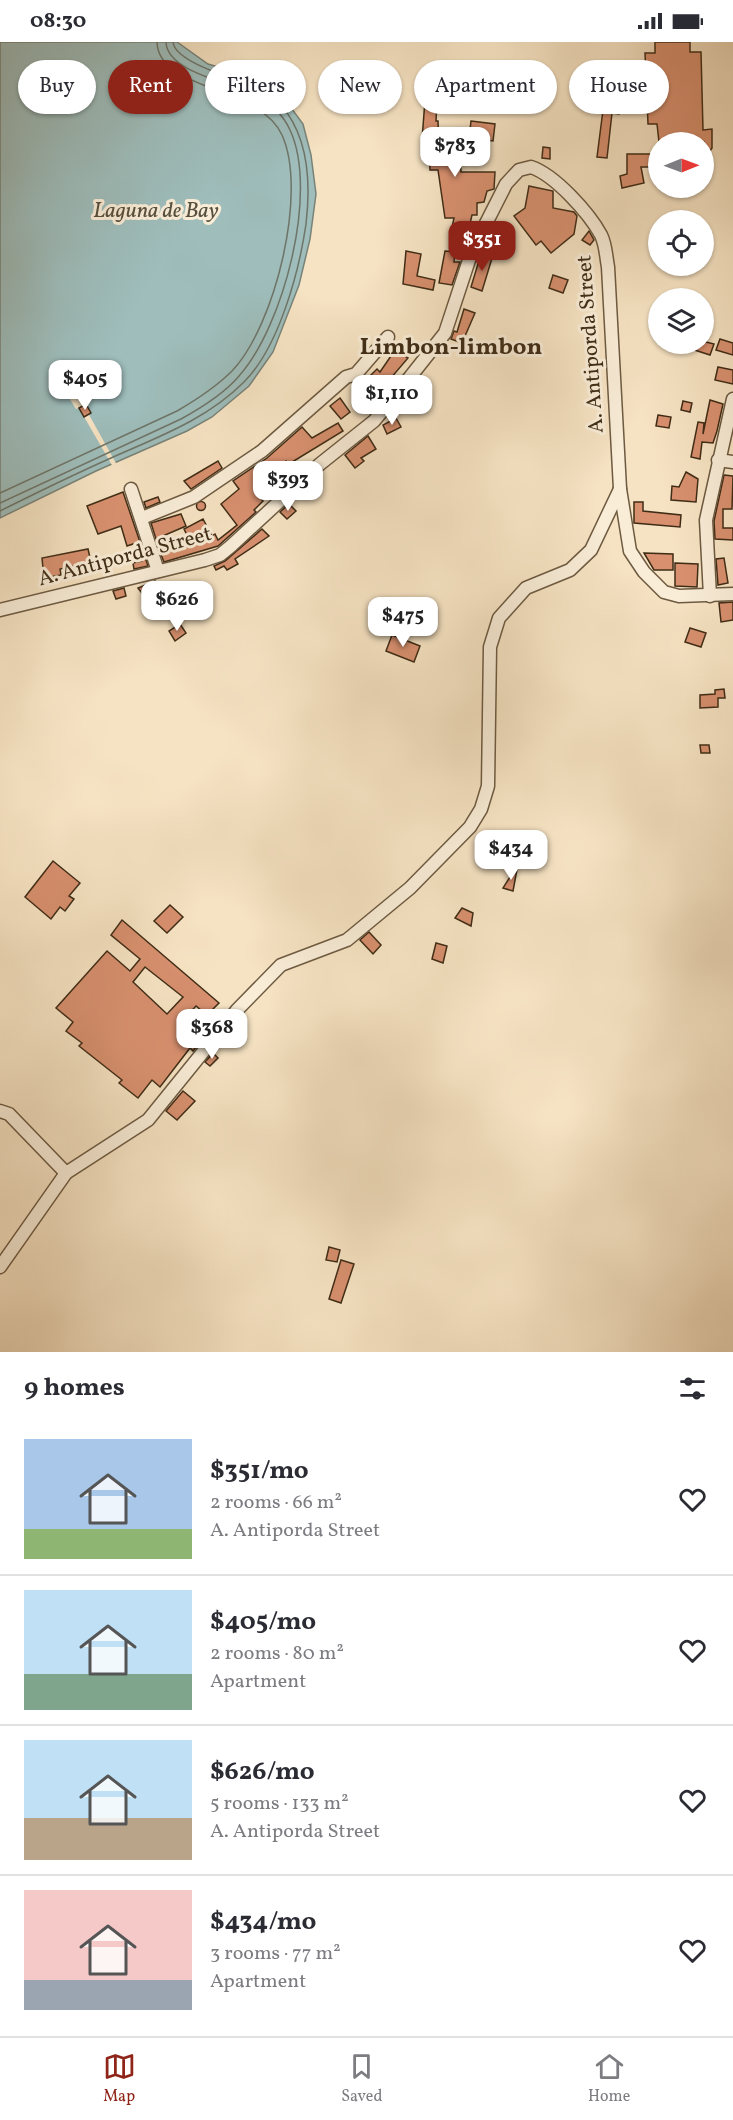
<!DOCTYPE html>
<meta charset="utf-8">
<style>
:root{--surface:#fff;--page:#f7f7f7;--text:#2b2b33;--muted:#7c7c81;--line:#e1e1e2;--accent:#8f2418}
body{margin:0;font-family:Vollkorn,serif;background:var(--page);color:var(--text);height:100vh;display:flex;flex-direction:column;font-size:22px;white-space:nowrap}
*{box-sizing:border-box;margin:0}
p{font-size:20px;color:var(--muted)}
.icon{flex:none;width:33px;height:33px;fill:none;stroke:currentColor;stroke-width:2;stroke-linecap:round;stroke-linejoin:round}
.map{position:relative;height:1310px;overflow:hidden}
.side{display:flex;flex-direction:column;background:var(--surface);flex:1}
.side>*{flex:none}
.hud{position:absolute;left:18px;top:18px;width:698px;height:54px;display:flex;gap:12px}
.needle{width:39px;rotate:89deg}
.buttons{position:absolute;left:648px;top:90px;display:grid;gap:12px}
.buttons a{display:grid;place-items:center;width:66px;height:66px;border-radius:50%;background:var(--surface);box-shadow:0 2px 4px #0004;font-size:30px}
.price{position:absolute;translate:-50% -51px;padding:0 14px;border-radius:12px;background:#fff;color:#222;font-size:20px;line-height:39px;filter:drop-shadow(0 2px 3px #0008)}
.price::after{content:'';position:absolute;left:50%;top:36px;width:18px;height:14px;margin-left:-9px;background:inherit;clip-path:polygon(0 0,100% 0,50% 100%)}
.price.current{background:var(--accent);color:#fff}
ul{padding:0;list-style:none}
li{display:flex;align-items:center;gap:18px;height:150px;padding:0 24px}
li+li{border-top:2px solid var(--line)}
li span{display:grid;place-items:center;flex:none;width:168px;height:120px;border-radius:0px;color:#555}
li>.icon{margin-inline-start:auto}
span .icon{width:72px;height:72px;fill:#fffc;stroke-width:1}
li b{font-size:26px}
h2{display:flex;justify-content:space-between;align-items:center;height:72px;padding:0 24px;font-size:26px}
.chip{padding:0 21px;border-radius:27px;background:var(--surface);box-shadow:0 2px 4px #0004;font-size:21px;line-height:54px}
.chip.current{background:var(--accent);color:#fff}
.status{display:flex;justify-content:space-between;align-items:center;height:42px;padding:0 30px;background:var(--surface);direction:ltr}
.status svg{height:16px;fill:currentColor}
.tab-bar{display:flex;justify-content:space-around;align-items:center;height:84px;border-top:2px solid var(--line);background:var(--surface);font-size:16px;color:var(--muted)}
.tab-bar a{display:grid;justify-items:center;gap:3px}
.tab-bar .current{color:var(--accent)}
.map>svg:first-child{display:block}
.water{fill:#9ebdbb;stroke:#788379;stroke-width:1.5}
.pier{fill:#f6e3c3}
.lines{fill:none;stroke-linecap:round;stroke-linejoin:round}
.shore{stroke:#6e7468;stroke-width:1.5}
.building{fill:#d8906f;stroke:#3f2c16;stroke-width:1.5;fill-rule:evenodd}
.minor-casing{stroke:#6d5a41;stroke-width:15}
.minor{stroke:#f9edd8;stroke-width:12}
.labels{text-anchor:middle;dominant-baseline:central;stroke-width:6;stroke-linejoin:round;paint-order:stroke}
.street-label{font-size:21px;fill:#3f2c16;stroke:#f9edd8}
.water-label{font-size:22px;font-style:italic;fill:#57503f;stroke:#f9edd8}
.quarter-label{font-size:24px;font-weight:bold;fill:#3f2c16;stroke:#f9edd8}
</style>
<div class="status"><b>08:30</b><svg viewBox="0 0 49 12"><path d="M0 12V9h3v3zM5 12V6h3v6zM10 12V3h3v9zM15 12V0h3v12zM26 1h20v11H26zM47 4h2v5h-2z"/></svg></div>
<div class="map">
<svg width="733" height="1310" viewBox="0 0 733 1310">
<rect width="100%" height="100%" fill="#f6e3c3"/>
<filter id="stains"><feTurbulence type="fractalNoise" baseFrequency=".00333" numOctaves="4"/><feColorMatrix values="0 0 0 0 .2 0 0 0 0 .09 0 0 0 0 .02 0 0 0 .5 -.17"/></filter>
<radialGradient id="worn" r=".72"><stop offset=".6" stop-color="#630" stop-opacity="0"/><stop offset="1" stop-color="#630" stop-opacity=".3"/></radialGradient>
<path class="water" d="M0 0H177L208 22 251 35 284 56 303 82 311 113 316 152 310 197 299 243 273 310 249 344 212 375 187 389 96 429 0 476Z"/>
<path class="pier" d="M75 340 87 359 83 362 117 423 113 425 79 366 76 367 63 346Z"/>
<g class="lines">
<g class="shore">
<path d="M0 451 177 369C196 358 216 345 232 329 275 284 308 150 282 93 259 43 158 49 157 0"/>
<path d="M0 461 181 377C201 366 224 352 239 334 283 285 319 150 290 88 284 74 270 60 256 53 234 41 167 31 166 0"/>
<path d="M0 469C36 451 73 433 111 416 158 395 206 378 244 340 279 305 299 230 306 182 311 140 309 94 280 62 260 39 176 26 173 0"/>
</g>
</g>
<g class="building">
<path d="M655 0H690V10H701L703 88 712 87V106L704 117V100H659L657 82H648L645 11H655Z"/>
<path d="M609 21 622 23 619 43 623 44 619 72 612 71 607 116 597 115Z"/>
<path d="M425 58 437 59 436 79H438L439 106 460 105 461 130H495L494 147 487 149 484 160 477 161V173H472L466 199 450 195 454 176H445L438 128H430L429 97 422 98Z"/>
<path d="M471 79 495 82 493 99 469 96Z"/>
<path d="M543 105 550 106V117L542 116Z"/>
<path d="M627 112H651L652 125H641L644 141 622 146 620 134 627 132Z"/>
<path d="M529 144 553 149V166L574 170 577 174 574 192 551 211 541 199 536 203 514 174 525 166Z"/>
<path d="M589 189 594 198 590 203 582 198Z"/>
<path d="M406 209 421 212 417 234 435 238 433 248 403 242Z"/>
<path d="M445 209 455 210 454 220H460L452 243 439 241Z"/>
<path d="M481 212 493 213 482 249 471 245Z"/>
<path d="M553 233 568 238 563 251 549 246Z"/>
<path d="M464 267 475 271 462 301 451 297 454 289 457 290Z"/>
<path d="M720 297 733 301V313L716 308Z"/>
<path d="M706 300 714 302 710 313 679 303Z"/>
<path d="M395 308 408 316 379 350 366 338 377 327 380 330Z"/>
<path d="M718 325 733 328V342L715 338Z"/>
<path d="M340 356 350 370 341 377 330 364Z"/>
<path d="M710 358 723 362 717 389 713 401 702 400 700 417 691 415 698 380 704 381 703 392Z"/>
<path d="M683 359 692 361 690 370 681 368Z"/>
<path d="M86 362 91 371 84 375 79 366Z"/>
<path d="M658 373 671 375 669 386 656 384Z"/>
<path d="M396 376 401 385 387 392 383 383Z"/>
<path d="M338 381 343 389 289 422 286 419 274 428 282 438 261 457 263 459 254 468 256 470 218 504 164 520 160 510 175 506 176 509 192 503 184 487 203 477 212 494 215 492 218 498 237 483 221 462 239 447 233 439 267 416 302 385 312 396Z"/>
<path d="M368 394 376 407 361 416 364 419 355 426 345 413Z"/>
<path d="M218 419 222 426 191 447 184 439Z"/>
<path d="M686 430 698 437 696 460 671 458 672 444 679 445Z"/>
<path d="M724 433 733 434 732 467H723V486H733V498L715 497 714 479Z"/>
<path d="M123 450 141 503 137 504 136 501 127 504 121 484 98 492 87 464Z"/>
<path d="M158 455 160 460 146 466 144 460Z"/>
<circle cx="201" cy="464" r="4.5"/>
<path d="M634 460H643V469L681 473 680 485 634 481Z"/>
<path d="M289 462 296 469 287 477 280 470Z"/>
<path d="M181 472 186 484 156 497 151 481Z"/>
<path d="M262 487 269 494 235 517 238 522 227 528 224 524 216 528 214 524 225 519Z"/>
<path d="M88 507 91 520 60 527 61 533 44 536 42 516Z"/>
<path d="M644 511 673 512V528H654Z"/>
<path d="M145 515 148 524 134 527 133 521 142 519 141 516Z"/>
<path d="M724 516 728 541 718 543 716 517Z"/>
<path d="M675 521 698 522 697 545 675 544Z"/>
<path d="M155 539 158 548 151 550 157 558 151 563 138 546Z"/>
<path d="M124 546 126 554 116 557 113 549Z"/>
<path d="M733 560V578L721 580 719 561Z"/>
<path d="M180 582 186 591 175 599 169 589Z"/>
<path d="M690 586 706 591 701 605 685 600Z"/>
<path d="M392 593 420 604 414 620 386 609Z"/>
<path d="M724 647 725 656H718V665L700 666V653L715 652V648Z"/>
<path d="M700 703H709L710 711H701Z"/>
<path d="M53 819 80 841 69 854 74 857 65 869 60 865 51 877 25 855Z"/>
<path d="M518 822 513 849 503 846Z"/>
<path d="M170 863 183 875 167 891 154 879Z"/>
<path d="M462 866 473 871 471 884 455 876Z"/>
<path d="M122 878 219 961 207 973 196 964 185 976 188 978 183 984 200 1000 193 1009 190 1006 160 1045 152 1038 138 1056 119 1041 122 1038 79 1004 82 1001 66 989 73 980 56 966 107 909 130 929 140 917 111 893ZM145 925 183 955 167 972 133 940Z"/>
<path d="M369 890 381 903 373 912 360 898Z"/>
<path d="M436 901 447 904 443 921 432 917Z"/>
<path d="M236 983 245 988 238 998 228 992Z"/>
<path d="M213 1011 218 1016 210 1024 205 1020Z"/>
<path d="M183 1049 195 1059 177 1078 166 1069Z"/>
<path d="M329 1205 340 1208 337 1220 326 1218Z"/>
<path d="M341 1218 354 1222 341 1261 329 1257Z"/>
</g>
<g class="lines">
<g class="minor-casing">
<g id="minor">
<path d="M718 418 733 420"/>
<path d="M131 447 158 529"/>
<path d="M142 476 194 455 262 409 346 335 356 332 388 295"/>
<path d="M710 554 706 478 733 357"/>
<path d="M0 568 205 518 220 513 231 504 320 422 374 379 399 349 445 291 472 209 506 142 519 128 531 125C555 133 589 171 601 193 606 203 606 215 608 225L620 447 630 509 644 530 664 550 679 554 733 552"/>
<path d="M0 1069 9 1072 66 1131"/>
<path d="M0 1225 66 1131 148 1078 237 968 281 923 347 898 410 846 470 785 481 767 488 744 490 605 499 576 526 546 570 528 591 508 620 447"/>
</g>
</g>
<use href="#minor" class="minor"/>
</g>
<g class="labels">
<g class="street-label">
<text transform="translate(591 302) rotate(-94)">A. Antiporda Street</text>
<text transform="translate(125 515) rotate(-15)">A. Antiporda Street</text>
</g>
<g class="water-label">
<text x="156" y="169">Laguna de Bay</text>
</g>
<g class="quarter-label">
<text x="451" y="306">Limbon-limbon</text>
</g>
</g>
<rect width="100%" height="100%" filter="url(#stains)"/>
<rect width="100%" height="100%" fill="url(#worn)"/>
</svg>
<div class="buttons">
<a><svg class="needle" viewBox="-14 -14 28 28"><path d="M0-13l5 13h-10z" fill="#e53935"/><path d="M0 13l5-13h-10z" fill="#7c7c81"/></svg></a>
<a><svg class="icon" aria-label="locate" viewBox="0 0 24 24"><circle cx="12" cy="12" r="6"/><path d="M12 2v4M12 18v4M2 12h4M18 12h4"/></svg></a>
<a><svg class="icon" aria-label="layers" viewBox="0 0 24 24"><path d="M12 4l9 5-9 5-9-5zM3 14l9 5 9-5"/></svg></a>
</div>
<b class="price" style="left:455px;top:136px">$783</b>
<b class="price current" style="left:482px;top:230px">$351</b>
<b class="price" style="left:85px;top:369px">$405</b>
<b class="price" style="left:392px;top:384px">$1,110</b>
<b class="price" style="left:288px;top:470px">$393</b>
<b class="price" style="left:177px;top:590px">$626</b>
<b class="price" style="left:403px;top:606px">$475</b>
<b class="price" style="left:511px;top:839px">$434</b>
<b class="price" style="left:212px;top:1018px">$368</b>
<div class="hud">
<a class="chip">Buy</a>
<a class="chip current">Rent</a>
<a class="chip">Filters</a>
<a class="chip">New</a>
<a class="chip">Apartment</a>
<a class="chip">House</a>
</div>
</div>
<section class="side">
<h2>9 homes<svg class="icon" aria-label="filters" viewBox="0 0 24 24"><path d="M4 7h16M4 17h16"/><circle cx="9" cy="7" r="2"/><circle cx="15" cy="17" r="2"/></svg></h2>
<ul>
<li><span style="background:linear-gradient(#a9c7e8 75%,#8fb573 0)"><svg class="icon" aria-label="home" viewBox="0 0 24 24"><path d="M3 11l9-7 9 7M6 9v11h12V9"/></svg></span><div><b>$351/mo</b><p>2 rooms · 66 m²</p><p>A. Antiporda Street</p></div><svg class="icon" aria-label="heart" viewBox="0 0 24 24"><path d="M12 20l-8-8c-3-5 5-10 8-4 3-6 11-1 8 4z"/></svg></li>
<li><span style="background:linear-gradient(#bfe0f5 70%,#7fa58c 0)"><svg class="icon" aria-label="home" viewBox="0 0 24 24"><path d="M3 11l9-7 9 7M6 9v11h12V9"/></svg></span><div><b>$405/mo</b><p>2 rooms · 80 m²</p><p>Apartment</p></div><svg class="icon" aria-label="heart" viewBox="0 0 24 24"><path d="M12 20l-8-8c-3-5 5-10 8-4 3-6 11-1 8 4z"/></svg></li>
<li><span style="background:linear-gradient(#bfe0f5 65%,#b9a48a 0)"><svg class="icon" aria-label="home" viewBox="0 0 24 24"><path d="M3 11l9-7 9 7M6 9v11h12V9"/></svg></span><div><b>$626/mo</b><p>5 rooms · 133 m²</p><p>A. Antiporda Street</p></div><svg class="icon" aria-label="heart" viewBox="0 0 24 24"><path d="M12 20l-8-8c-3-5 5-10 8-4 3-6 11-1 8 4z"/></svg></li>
<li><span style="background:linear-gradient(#f6c9c9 75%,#9aa5b1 0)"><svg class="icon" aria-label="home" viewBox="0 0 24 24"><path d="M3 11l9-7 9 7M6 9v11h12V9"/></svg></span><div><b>$434/mo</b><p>3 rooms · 77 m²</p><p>Apartment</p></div><svg class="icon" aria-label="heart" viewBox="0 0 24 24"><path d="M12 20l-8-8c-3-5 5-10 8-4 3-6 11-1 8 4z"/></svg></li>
</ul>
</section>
<nav class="tab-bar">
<a class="current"><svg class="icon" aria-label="map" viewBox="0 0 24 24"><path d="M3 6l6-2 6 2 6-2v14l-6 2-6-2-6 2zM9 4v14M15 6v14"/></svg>Map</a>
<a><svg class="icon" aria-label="saved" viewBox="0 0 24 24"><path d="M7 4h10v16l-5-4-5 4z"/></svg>Saved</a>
<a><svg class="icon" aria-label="home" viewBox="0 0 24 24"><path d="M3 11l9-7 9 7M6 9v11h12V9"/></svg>Home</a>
</nav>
